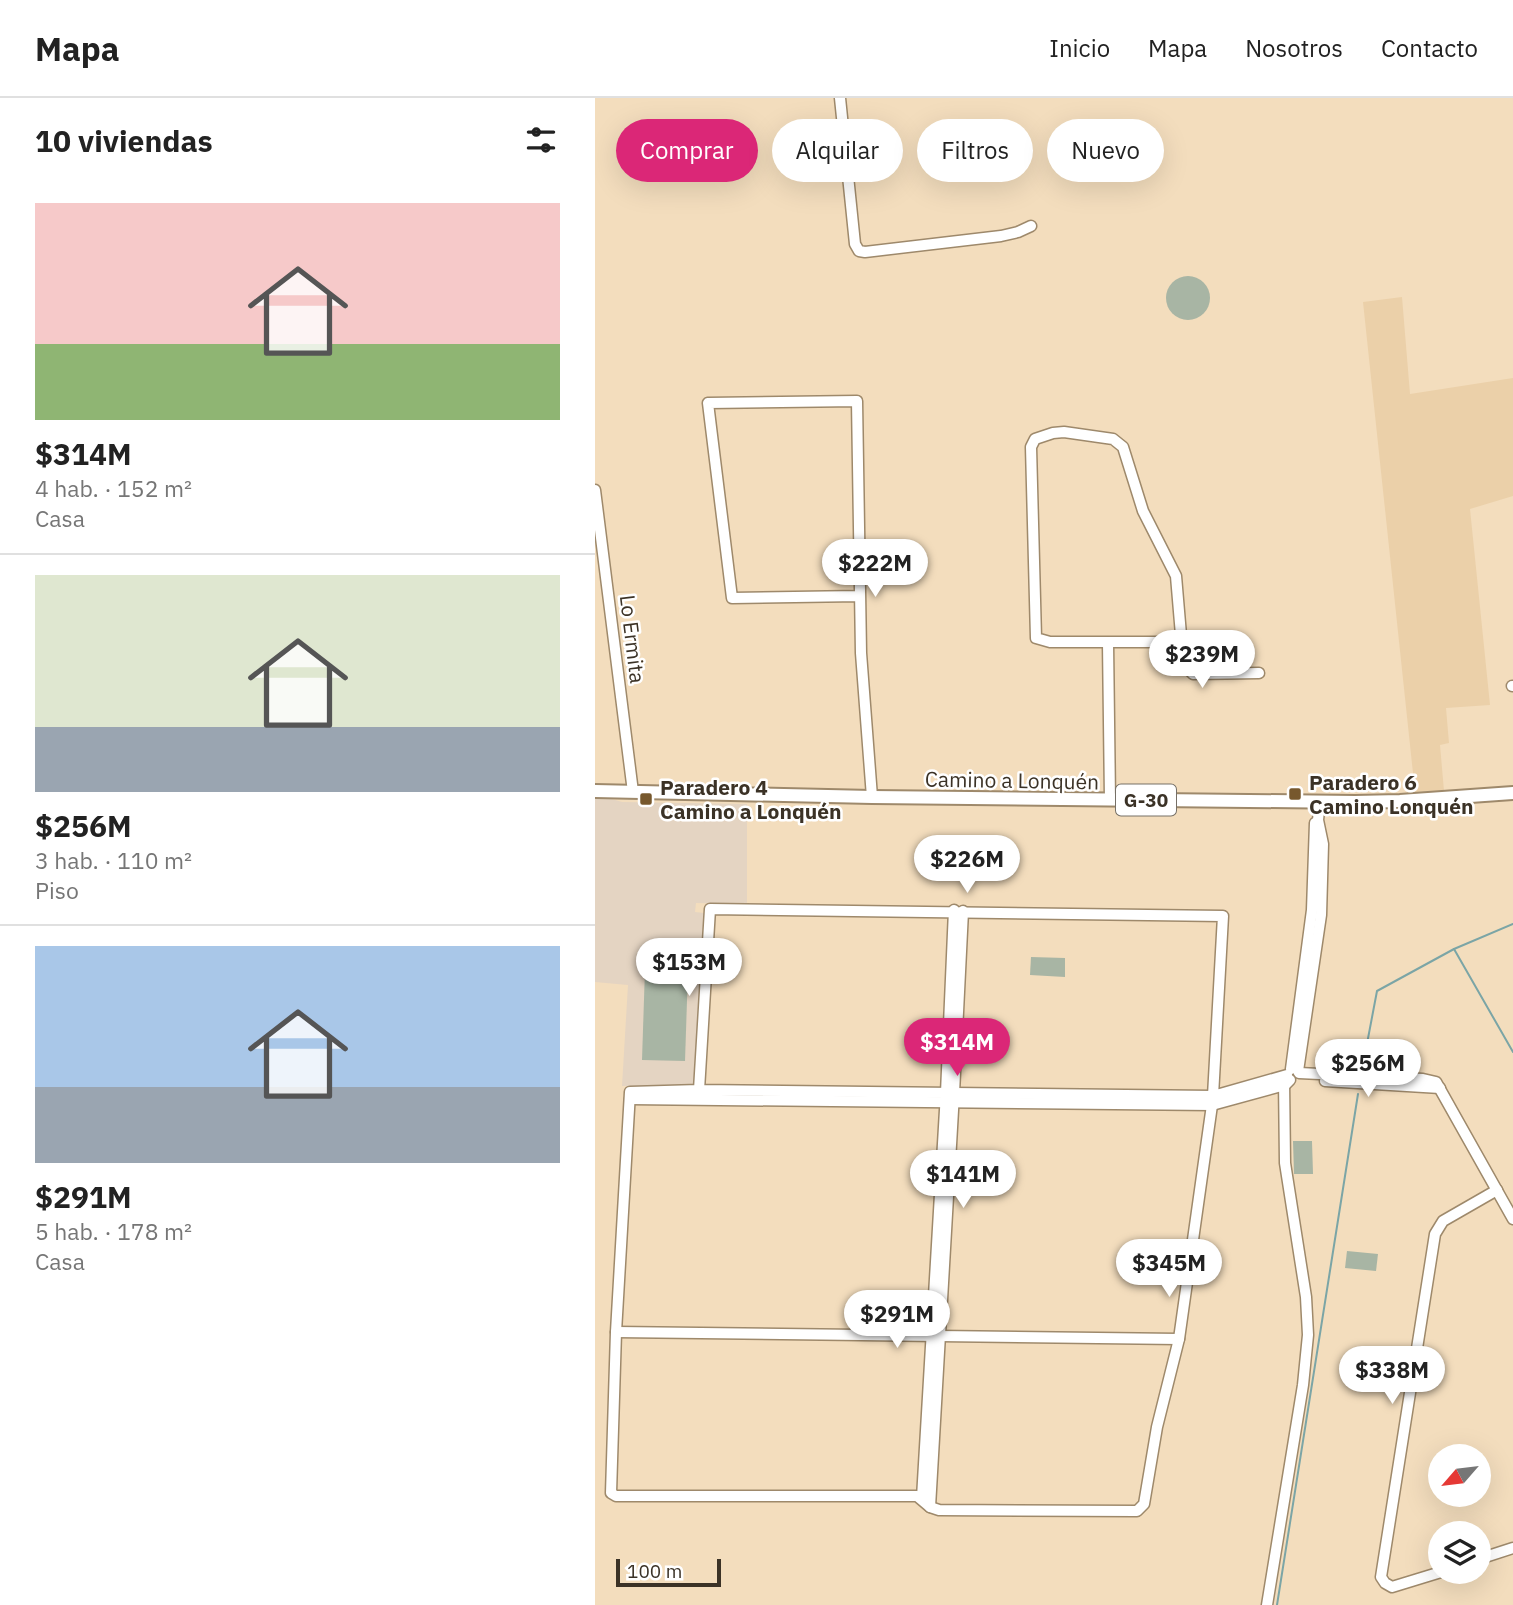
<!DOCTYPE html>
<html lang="es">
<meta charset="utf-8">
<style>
:root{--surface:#fff;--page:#f6f6f6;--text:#222;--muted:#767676;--line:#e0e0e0;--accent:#db2777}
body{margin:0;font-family:"IBM Plex Sans",sans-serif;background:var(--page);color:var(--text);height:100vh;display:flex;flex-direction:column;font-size:26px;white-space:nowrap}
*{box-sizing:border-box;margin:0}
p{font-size:23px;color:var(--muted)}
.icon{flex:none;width:38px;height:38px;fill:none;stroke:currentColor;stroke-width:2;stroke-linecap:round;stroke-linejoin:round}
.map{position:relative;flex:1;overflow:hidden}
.drawer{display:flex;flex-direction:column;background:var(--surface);width:595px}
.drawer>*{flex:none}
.banner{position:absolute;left:21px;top:21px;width:665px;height:63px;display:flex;gap:14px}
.needle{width:46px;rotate:242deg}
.buttons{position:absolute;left:833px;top:1346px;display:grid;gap:14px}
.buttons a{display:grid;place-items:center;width:63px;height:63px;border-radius:50%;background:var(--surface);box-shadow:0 7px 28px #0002;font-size:35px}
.scale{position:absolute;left:21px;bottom:18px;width:105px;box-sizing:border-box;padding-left:7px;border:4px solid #3b3226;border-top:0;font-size:19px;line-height:24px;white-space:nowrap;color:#3b3226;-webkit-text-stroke:5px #fff;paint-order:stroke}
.price{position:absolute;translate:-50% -60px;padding:0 16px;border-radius:24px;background:#fff;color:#222;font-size:23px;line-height:46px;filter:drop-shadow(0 2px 4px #0008)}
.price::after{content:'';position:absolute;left:50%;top:42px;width:21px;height:16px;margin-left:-10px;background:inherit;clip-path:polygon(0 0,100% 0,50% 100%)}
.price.on{background:var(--accent);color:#fff}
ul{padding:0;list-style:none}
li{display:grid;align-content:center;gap:14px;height:371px;padding:0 35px}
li+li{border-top:2px solid var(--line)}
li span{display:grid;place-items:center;height:217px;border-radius:0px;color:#555}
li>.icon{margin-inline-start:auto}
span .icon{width:126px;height:126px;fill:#fffc;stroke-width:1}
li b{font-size:30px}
h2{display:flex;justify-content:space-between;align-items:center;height:84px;padding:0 35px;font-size:30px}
.pill{padding:0 24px;border-radius:32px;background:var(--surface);box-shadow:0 7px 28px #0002;font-size:24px;line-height:63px}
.pill.on{background:var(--accent);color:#fff}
header{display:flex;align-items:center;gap:42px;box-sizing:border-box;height:98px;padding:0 35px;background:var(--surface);border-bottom:2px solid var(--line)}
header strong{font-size:33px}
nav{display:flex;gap:38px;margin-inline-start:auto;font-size:24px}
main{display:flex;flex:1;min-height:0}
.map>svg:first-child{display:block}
.built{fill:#ebd0a9}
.education{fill:#e4d4c2}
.green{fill:#a8b5a4}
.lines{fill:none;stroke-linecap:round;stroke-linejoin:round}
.stream{stroke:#7ba5a6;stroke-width:2}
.minor-casing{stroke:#9e896b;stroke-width:13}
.major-casing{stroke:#9e896b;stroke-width:16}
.minor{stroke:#fff;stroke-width:10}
.major{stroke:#fff;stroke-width:12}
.poi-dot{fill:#77582d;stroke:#fff;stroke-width:2.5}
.labels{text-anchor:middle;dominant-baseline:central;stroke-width:5;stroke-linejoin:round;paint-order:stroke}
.shield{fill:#fff;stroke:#767067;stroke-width:2}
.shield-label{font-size:19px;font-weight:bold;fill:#3b3226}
.street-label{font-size:21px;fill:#3b3226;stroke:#fff}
.poi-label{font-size:21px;font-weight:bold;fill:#3b3226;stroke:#fff;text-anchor:start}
</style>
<header>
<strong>Mapa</strong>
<nav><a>Inicio</a><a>Mapa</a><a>Nosotros</a><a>Contacto</a></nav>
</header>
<main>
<section class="drawer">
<h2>10 viviendas<svg class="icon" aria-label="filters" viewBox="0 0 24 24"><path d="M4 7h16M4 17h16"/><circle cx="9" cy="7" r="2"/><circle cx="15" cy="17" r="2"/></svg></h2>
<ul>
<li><span style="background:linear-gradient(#f6c9c9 65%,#8fb573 0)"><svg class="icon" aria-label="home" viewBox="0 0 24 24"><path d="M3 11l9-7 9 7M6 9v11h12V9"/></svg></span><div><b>$314M</b><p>4 hab. · 152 m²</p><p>Casa</p></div></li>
<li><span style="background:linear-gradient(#dfe7d0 70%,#9aa5b1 0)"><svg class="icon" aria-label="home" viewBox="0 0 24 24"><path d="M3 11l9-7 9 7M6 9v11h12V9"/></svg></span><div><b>$256M</b><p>3 hab. · 110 m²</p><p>Piso</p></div></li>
<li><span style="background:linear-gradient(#a9c7e8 65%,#9aa5b1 0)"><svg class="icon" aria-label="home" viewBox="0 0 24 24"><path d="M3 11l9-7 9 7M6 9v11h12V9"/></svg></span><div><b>$291M</b><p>5 hab. · 178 m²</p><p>Casa</p></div></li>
</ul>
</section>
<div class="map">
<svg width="918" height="1507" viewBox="0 0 918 1507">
<rect width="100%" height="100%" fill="#f3ddbd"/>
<path class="built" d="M807 199 815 296 918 280V398L875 411 895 607 851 610 854 645 845 647 849 693 820 694 768 204Z"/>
<path class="education" d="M0 699 13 700 27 704 152 706V806L101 805 100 814 109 815 100 988H27L33 887 0 884Z"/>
<g class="green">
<circle cx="593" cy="200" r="22"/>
<path d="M436 859 470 860V879L435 877Z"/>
<path d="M50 871 93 873 90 963 47 962Z"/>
<path d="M698 1043H717L718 1076H699Z"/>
<path d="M752 1153 783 1156 781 1173 750 1170Z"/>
</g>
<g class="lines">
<g class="stream">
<path d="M859 851 918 954"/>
<path d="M767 972 782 893 859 851 918 826"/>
<path d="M682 1507 763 996"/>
</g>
<g class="minor-casing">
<g id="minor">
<path d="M245 0 260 146 264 153 270 154 406 138 423 134 436 128"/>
<path d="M469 334 518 341 528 349 548 413 581 478 586 537 583 544H455L441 540 436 349 440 341 458 335Z"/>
<path d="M0 392 38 694"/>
<path d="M264 498 137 500 113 305 262 303 266 555 277 699"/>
<path d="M585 543 592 551 595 573 598 576 664 575"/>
<path d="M513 545 515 702"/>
<path d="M917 588H918"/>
<path d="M696 971 717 812 720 725"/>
<path d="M703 973 726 817 728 746 723 722 725 703"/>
<path d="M704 975 828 981 841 984 918 1121"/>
<path d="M730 983 845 990"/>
<path d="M104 992 115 811 628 818 618 998 617 1007 584 1241 562 1329 549 1406 542 1413 344 1412 335 1409 322 1398H21L16 1395 21 1234 35 994 104 992 618 998 692 977"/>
<path d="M35 1001 617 1007 690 987 695 982"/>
<path d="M21 1234 584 1241"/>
<path d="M327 1400 351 995 359 812"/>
<path d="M335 1409 359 995 368 813"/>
<path d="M884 1461 918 1450"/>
<path d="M846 1474 797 1489 790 1485 786 1479 840 1136 848 1123 902 1092"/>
<path d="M672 1507 708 1287 713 1237 711 1199 690 1065 689 982"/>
</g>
</g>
<g class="major-casing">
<path id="major" d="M0 693 277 699 760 704 805 703 918 695"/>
</g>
<use href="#minor" class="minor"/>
<use href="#major" class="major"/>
</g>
<g class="poi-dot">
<rect x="693" y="689" width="14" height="14" rx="3.5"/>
<rect x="44" y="694" width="14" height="14" rx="3.5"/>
</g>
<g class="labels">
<rect class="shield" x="521" y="686.5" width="60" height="31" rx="5"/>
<g class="shield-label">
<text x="551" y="702">G-30</text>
</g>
<g class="street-label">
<text transform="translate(38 541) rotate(83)">Lo Ermita</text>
<text transform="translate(417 682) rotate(1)">Camino a Lonquén</text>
</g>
<g class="poi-label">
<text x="714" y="684">Paradero 6<tspan x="714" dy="24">Camino Lonquén</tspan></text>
<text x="65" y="689">Paradero 4<tspan x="65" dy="24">Camino a Lonquén</tspan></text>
</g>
</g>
</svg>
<div class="buttons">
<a><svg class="needle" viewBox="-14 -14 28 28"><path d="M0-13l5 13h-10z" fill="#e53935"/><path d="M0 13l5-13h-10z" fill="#767676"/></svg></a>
<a><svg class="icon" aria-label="layers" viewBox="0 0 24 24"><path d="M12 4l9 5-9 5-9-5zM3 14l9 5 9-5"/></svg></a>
</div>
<div class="scale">100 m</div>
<b class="price" style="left:280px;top:501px">$222M</b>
<b class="price" style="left:607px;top:592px">$239M</b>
<b class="price" style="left:372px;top:797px">$226M</b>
<b class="price" style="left:94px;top:900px">$153M</b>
<b class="price on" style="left:362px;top:980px">$314M</b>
<b class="price" style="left:773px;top:1001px">$256M</b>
<b class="price" style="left:368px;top:1112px">$141M</b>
<b class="price" style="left:574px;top:1201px">$345M</b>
<b class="price" style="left:302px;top:1252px">$291M</b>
<b class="price" style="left:797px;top:1308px">$338M</b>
<div class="banner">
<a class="pill on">Comprar</a>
<a class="pill">Alquilar</a>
<a class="pill">Filtros</a>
<a class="pill">Nuevo</a>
</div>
</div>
</main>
